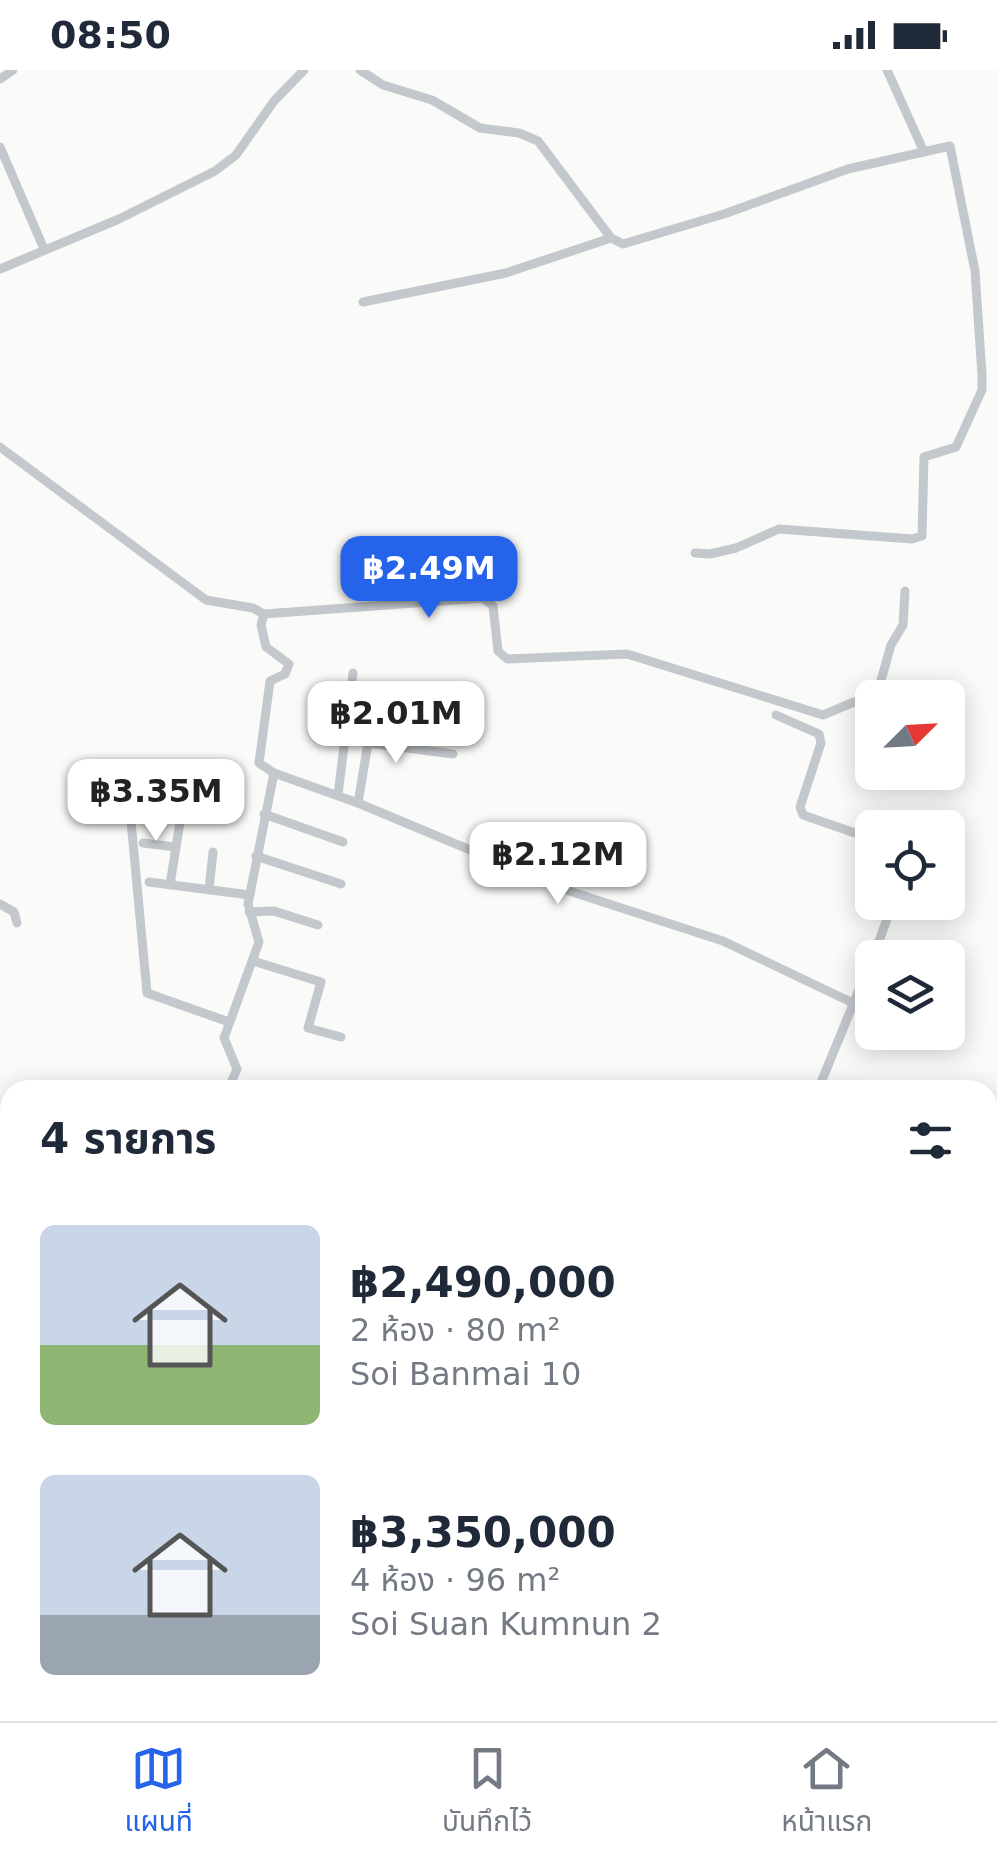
<!DOCTYPE html>
<html lang="th">
<meta charset="utf-8">
<style>
:root{--surface:#fff;--page:#f6f6f7;--text:#1f2937;--muted:#747a83;--line:#e0e1e3;--accent:#2563eb}
body{margin:0;font-family:"DejaVu Sans","Noto Sans Thai",sans-serif;background:var(--page);color:var(--text);height:100vh;display:flex;flex-direction:column;font-size:38px;white-space:nowrap}
*{box-sizing:border-box;margin:0}
p{font-size:32px;color:var(--muted)}
.icon{flex:none;width:55px;height:55px;fill:none;stroke:currentColor;stroke-width:2;stroke-linecap:round;stroke-linejoin:round}
.map{position:relative;flex:1;overflow:hidden}
.drawer{position:absolute;left:0px;top:1010px;width:998px;height:642px;display:flex;flex-direction:column;background:var(--surface);border-radius:30px 30px 0 0;box-shadow:0 5px 25px #0003}
.drawer>*{flex:none}
.needle{width:65px;rotate:66deg}
.fabs{position:absolute;left:855px;top:610px;display:grid;gap:20px}
.fabs a{display:grid;place-items:center;width:110px;height:110px;border-radius:15px;background:var(--surface);box-shadow:0 5px 25px #0003;font-size:50px}
.price{position:absolute;translate:-50% -85px;padding:0 22px;border-radius:20px;background:#fff;color:#222;font-size:32px;line-height:65px;filter:drop-shadow(0 2px 5px #0008)}
.price::after{content:'';position:absolute;left:50%;top:60px;width:30px;height:22px;margin-left:-15px;background:inherit;clip-path:polygon(0 0,100% 0,50% 100%)}
.price.current{background:var(--accent);color:#fff}
ul{padding:0;list-style:none}
li{display:flex;align-items:center;gap:30px;height:250px;padding:0 40px}
li span{display:grid;place-items:center;flex:none;width:280px;height:200px;border-radius:15px;color:#555}
li>.icon{margin-inline-start:auto}
span .icon{width:120px;height:120px;fill:#fffc;stroke-width:1}
li b{font-size:42px}
h2{display:flex;justify-content:space-between;align-items:center;height:120px;padding:0 40px;font-size:42px}
.status{display:flex;justify-content:space-between;align-items:center;height:70px;padding:0 50px;background:var(--surface);direction:ltr}
.status svg{height:28px;fill:currentColor}
.tabs{display:flex;justify-content:space-around;align-items:center;height:140px;border-top:2px solid var(--line);background:var(--surface);font-size:28px;color:var(--muted)}
.tabs a{display:grid;justify-items:center;gap:5px}
.tabs .current{color:var(--accent)}
.map>svg:first-child{display:block}
.water{fill:url(#water-rules)}
.lines{fill:none;stroke-linecap:round;stroke-linejoin:round}
.canal{stroke:#bbc7cb;stroke-width:8}
.minor{stroke:#c3c8cc;stroke-width:9}
</style>
<div class="status"><b>08:50</b><svg viewBox="0 0 49 12"><path d="M0 12V9h3v3zM5 12V6h3v6zM10 12V3h3v9zM15 12V0h3v12zM26 1h20v11H26zM47 4h2v5h-2z"/></svg></div>
<div class="map">
<svg width="997" height="1651" viewBox="0 0 997 1651">
<defs>
<pattern id="water-rules" width="6" height="5" patternUnits="userSpaceOnUse" patternTransform="scale(2.5)"><rect width="6" height="5" fill="#bbc7cb"/><path d="M0 2.5h6" fill="none" stroke="#9ca6aa"/></pattern>
</defs>
<rect width="100%" height="100%" fill="#fafaf8"/>
<g class="water">
<path d="M997 1234V1557L988 1569V1257Z"/>
<path d="M766 1643H934L929 1651H760Z"/>
</g>
<g class="lines">
<g class="canal">
<path d="M48 1642 52 1651"/>
<path d="M357 1642 363 1647H376L379 1642"/>
<path d="M417 1642 427 1651"/>
<path d="M636 1642 642 1651"/>
<path d="M457 1651 465 1642"/>
</g>
<g class="minor">
<path d="M360 0 383 15 432 30 480 58 519 63 538 71 611 168 623 174 724 144 848 99 950 76 975 201 982 305V320L956 377 924 387 922 466 912 469 779 459 736 478 710 484 695 483"/>
<path d="M887 0 924 82"/>
<path d="M0 9 13 0"/>
<path d="M0 77 44 179"/>
<path d="M0 199 119 149 215 101 236 85 274 31 304 0"/>
<path d="M363 232 506 203 611 168"/>
<path d="M0 377 206 530 253 538 264 544 483 528 493 536 498 581 507 589 627 584 823 645 854 632 872 633"/>
<path d="M876 628 891 575 903 555 905 521"/>
<path d="M776 645 819 664 821 673 800 737 803 745 872 769"/>
<path d="M274 703 358 733 566 820 723 871 855 934"/>
<path d="M338 725 353 603"/>
<path d="M358 733 368 673 453 684"/>
<path d="M264 744 343 772"/>
<path d="M131 751 147 923 229 952"/>
<path d="M143 773 175 777"/>
<path d="M256 786 341 814"/>
<path d="M149 812 250 825"/>
<path d="M170 815 182 739"/>
<path d="M209 819 213 782"/>
<path d="M0 834 14 842 17 853"/>
<path d="M249 842 274 841 318 855"/>
<path d="M873 888 893 832"/>
<path d="M253 891 321 912 308 958 341 967"/>
<path d="M228 1020 237 999 224 968 259 872 248 834 274 703 259 693 270 611 285 604 289 594 266 577 261 555 264 544"/>
<path d="M818 1020 872 888"/>
<path d="M0 1125 10 1130"/>
<path d="M0 1269 10 1249"/>
<path d="M0 1322 10 1326"/>
<path d="M0 1613 10 1610"/>
<path d="M758 1642 768 1651"/>
</g>
</g>
</svg>
<div class="fabs">
<a><svg class="needle" viewBox="-14 -14 28 28"><path d="M0-13l5 13h-10z" fill="#e53935"/><path d="M0 13l5-13h-10z" fill="#747a83"/></svg></a>
<a><svg class="icon" aria-label="locate" viewBox="0 0 24 24"><circle cx="12" cy="12" r="6"/><path d="M12 2v4M12 18v4M2 12h4M18 12h4"/></svg></a>
<a><svg class="icon" aria-label="layers" viewBox="0 0 24 24"><path d="M12 4l9 5-9 5-9-5zM3 14l9 5 9-5"/></svg></a>
</div>
<b class="price current" style="left:429px;top:551px">฿2.49M</b>
<b class="price" style="left:396px;top:696px">฿2.01M</b>
<b class="price" style="left:156px;top:774px">฿3.35M</b>
<b class="price" style="left:558px;top:837px">฿2.12M</b>
<section class="drawer">
<h2>4 รายการ<svg class="icon" aria-label="filters" viewBox="0 0 24 24"><path d="M4 7h16M4 17h16"/><circle cx="9" cy="7" r="2"/><circle cx="15" cy="17" r="2"/></svg></h2>
<ul>
<li><span style="background:linear-gradient(#c9d6e8 60%,#8fb573 0)"><svg class="icon" aria-label="home" viewBox="0 0 24 24"><path d="M3 11l9-7 9 7M6 9v11h12V9"/></svg></span><div><b>฿2,490,000</b><p>2 ห้อง · 80 m²</p><p>Soi Banmai 10</p></div></li>
<li><span style="background:linear-gradient(#c9d6e8 70%,#9aa5b1 0)"><svg class="icon" aria-label="home" viewBox="0 0 24 24"><path d="M3 11l9-7 9 7M6 9v11h12V9"/></svg></span><div><b>฿3,350,000</b><p>4 ห้อง · 96 m²</p><p>Soi Suan Kumnun 2</p></div></li>
</ul>
</section>
</div>
<nav class="tabs">
<a class="current"><svg class="icon" aria-label="map" viewBox="0 0 24 24"><path d="M3 6l6-2 6 2 6-2v14l-6 2-6-2-6 2zM9 4v14M15 6v14"/></svg>แผนที่</a>
<a><svg class="icon" aria-label="saved" viewBox="0 0 24 24"><path d="M7 4h10v16l-5-4-5 4z"/></svg>บันทึกไว้</a>
<a><svg class="icon" aria-label="home" viewBox="0 0 24 24"><path d="M3 11l9-7 9 7M6 9v11h12V9"/></svg>หน้าแรก</a>
</nav>
